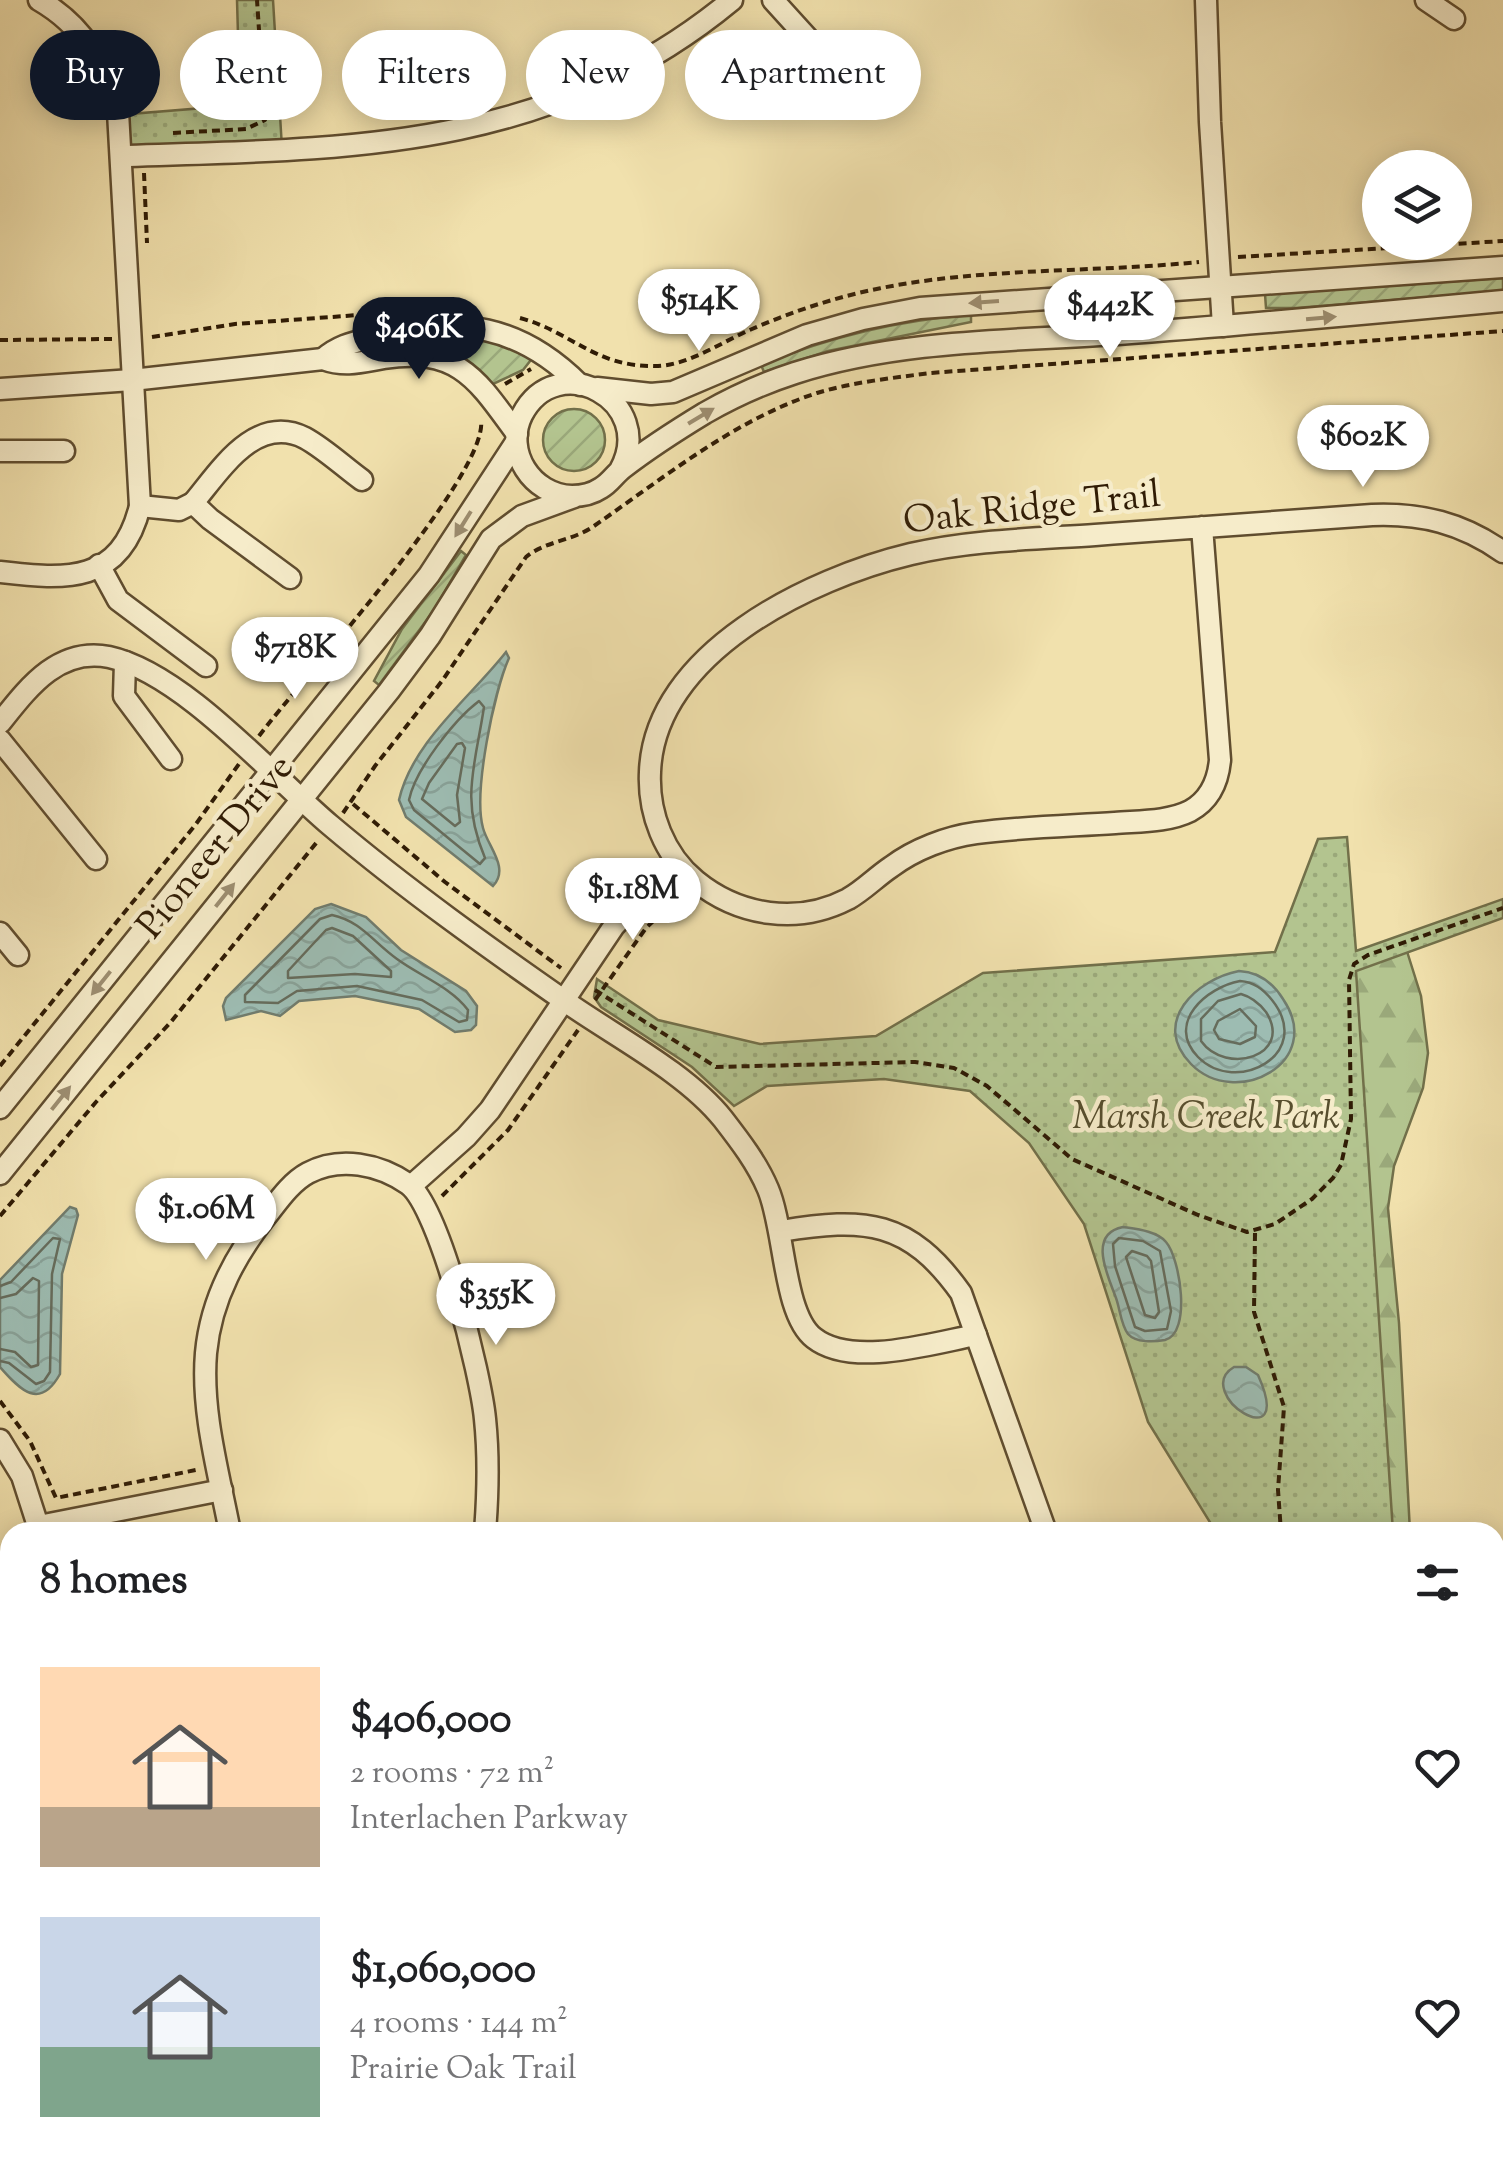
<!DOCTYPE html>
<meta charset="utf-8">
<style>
:root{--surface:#fff;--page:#f6f6f6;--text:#202124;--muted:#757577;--accent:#111827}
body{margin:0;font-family:"Sorts Mill Goudy",serif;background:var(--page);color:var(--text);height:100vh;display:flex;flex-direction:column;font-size:38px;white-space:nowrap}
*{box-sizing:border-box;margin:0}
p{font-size:32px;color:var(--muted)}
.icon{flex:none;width:55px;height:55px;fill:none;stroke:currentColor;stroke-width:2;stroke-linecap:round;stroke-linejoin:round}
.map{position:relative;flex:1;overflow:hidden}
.drawer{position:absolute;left:0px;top:1522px;width:1505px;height:642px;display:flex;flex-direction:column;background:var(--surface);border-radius:30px 30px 0 0;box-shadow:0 5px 25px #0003}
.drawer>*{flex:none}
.top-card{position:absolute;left:30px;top:30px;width:1000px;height:90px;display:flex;gap:20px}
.buttons{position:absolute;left:1362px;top:150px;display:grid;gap:20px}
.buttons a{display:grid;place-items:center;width:110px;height:110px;border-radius:50%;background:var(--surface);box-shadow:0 5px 25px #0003;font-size:50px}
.price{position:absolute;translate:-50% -85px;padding:0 22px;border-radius:35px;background:#fff;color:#222;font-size:32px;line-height:65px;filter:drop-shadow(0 2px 5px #0008)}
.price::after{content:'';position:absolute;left:50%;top:60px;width:30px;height:22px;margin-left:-15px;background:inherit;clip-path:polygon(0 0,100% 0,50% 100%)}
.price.selected{background:var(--accent);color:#fff}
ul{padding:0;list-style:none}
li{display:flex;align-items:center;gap:30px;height:250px;padding:0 40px}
li span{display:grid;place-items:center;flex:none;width:280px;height:200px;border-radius:0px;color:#555}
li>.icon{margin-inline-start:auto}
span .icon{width:120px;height:120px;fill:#fffc;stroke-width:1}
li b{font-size:42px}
h2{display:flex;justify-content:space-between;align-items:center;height:120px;padding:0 40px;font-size:42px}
.pill{padding:0 35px;border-radius:45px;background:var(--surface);box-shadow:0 5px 25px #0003;font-size:35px;line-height:90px}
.pill.selected{background:var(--accent);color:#fff}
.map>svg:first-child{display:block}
.forest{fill:url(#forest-firs);stroke:#72704a;stroke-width:2.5}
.park{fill:url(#park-dots);stroke:#72704a;stroke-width:2.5}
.garden{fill:url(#garden-furrows);stroke:#72704a;stroke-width:2.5}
.water{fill:url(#water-waves);stroke:#717c6d;stroke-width:2.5}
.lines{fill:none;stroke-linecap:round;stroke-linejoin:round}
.shore{stroke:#666c5c;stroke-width:2.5}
.minor-casing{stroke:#604d2f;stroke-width:25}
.major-casing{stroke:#301c05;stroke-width:30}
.path{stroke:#301c05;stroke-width:4;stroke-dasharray:8 5;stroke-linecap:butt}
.minor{stroke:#f6ecca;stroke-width:20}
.major{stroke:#e8c076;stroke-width:25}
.oneway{fill:#9d8e71}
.labels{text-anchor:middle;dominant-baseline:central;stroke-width:9;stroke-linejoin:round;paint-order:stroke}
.street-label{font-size:38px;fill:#301c05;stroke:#f6ecca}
.park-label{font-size:38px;font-style:italic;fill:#574e2e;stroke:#f6ecca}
</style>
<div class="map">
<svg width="1503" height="2164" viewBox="0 0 1503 2164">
<defs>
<pattern id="forest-firs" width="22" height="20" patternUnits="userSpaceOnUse" patternTransform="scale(2.5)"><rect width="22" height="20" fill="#b3c48f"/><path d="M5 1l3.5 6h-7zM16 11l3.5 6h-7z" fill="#9aa87a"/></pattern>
<pattern id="park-dots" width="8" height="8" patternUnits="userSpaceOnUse" patternTransform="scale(2.5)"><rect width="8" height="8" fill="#b3c48f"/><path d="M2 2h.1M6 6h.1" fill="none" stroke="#9aa87a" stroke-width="1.8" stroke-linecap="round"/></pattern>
<pattern id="garden-furrows" width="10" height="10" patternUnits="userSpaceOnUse" patternTransform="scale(2.5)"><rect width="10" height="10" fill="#b3c48f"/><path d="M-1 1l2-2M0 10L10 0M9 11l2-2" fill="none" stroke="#9aa87a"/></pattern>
<pattern id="water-waves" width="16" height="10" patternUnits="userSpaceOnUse" patternTransform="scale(2.5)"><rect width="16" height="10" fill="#9dbcb2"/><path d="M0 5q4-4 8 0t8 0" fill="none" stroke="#88a198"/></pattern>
</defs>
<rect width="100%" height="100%" fill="#f1e1ad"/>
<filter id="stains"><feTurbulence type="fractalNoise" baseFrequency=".002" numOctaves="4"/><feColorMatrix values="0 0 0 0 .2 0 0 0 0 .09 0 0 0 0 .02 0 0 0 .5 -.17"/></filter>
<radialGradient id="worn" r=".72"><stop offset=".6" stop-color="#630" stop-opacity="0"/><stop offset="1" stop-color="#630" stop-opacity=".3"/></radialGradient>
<path class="forest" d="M1405 945 1421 996 1428 1053 1423 1088 1394 1166 1388 1208 1399 1323 1410 1532H1284L1356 966Z"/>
<g class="park">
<path d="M237 0H273L282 148 121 156 118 115 240 105Z"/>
<path d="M1347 837 1356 951 1503 899V918L1356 971 1393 1532H1216L1148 1422 1084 1224 1029 1143 970 1091 884 1079 767 1086 734 1106 692 1067 601 1007 594 997 597 979 658 1020 760 1044 876 1036 983 973 1275 952 1318 839Z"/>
<path d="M1495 1660 1503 1668V2164H1435L1434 2155H1495Z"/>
</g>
<g class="garden">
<path d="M1503 278V291L1296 308H1266L1265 294Z"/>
<path d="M971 315V322L828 351 764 372 761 365C829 337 898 320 971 315Z"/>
<path d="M478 336 534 356 523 370 493 384 469 363 392 349 390 342 411 337Z"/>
<circle cx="574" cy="440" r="31"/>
<path d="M461 551 466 555 434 610 379 685 374 681 402 629Z"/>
</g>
<g class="water">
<path d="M506 652 509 658C494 692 473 792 483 828 488 847 510 868 493 886L406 817 399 800C412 742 471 697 506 652Z"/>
<path d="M331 904 366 917 401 950 466 991 477 1006 476 1025 471 1030 455 1032 419 1009 355 996 299 1001 280 1016 261 1011 226 1020 223 1006 226 998 315 909Z"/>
<path d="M1239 971C1259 972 1273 983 1283 999 1326 1062 1236 1110 1191 1064 1150 1022 1197 979 1239 971Z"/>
<path d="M70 1207 76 1209 78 1215 62 1274 60 1374C40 1410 21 1391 0 1367V1280Z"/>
<path d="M1123 1227C1136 1229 1157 1231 1166 1242 1180 1258 1192 1333 1165 1340 1154 1342 1136 1343 1128 1334 1121 1325 1120 1309 1116 1298 1108 1276 1087 1234 1123 1227Z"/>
<path d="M1234 1367H1246L1258 1375C1297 1462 1190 1393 1234 1367Z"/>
</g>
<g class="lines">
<g class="shore">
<path d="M479 701 484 707C475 767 460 799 485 858L480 864 414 810 409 800C415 770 454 720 479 701Z"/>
<path d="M457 744 462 743 465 748 457 795 460 822 455 826 422 799 429 783Z"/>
<path d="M332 915C361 921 374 943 397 959 420 976 451 987 468 1010L467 1020 459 1022 422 1000 357 986 297 991 278 1003 245 1002V995L320 919Z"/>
<path d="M332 928 353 936 391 971V977L355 974 288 978V971L326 930Z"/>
<path d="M1240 981C1254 982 1263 989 1272 1000 1315 1054 1236 1096 1198 1057 1165 1023 1207 987 1240 981Z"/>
<path d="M1241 994C1252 997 1259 1003 1266 1012 1294 1056 1226 1076 1201 1041V1019L1218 1001Z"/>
<path d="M1240 1009 1256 1026 1255 1037 1240 1044 1219 1039 1214 1030 1218 1021Z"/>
<path d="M1119 1238 1143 1241 1160 1251 1171 1311 1167 1329 1145 1331 1135 1327 1115 1266 1113 1244Z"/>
<path d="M1132 1251 1147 1256 1151 1261 1159 1312 1155 1318 1145 1315 1126 1257Z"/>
<path d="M0 1286 11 1282 53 1238 60 1239 52 1274 50 1372 44 1381 36 1384 9 1363 0 1361"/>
<path d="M0 1298 16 1294 33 1278 39 1281 38 1365 31 1367 15 1352 0 1349"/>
</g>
<g class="minor-casing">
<g id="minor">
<path d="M773 0 861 97"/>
<path d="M1206 0 1210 122 1223 326"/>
<path d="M1426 0 1454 19"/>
<path d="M121 156C347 149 548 152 732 0"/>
<path d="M323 359C340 344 357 342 379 336 460 316 520 325 580 385"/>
<path d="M597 388 651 394 673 392 807 335 863 319 920 308 1503 267"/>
<path d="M0 389 132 380 323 359C345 367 361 362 384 358 459 346 478 381 517 434"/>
<path d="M0 451H64"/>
<path d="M620 470C658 401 557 347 522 415 504 452 532 495 572 496 582 496 592 494 601 488 610 483 615 474 623 468 649 448 677 430 705 413 733 397 764 383 795 373 898 340 1010 341 1118 334 1246 325 1375 313 1503 301"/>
<path d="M193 503C220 471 255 413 305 438 325 449 344 467 362 480"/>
<path d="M140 506 179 510 193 503 210 519 290 578"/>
<path d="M1202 527 1220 760C1218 782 1210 800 1190 811 1168 822 1139 821 1115 823 1069 826 1022 827 976 833 947 837 915 849 891 867 876 877 864 890 848 899 798 925 739 916 696 881 664 855 648 813 650 772 654 653 810 578 911 554 971 540 1034 539 1095 535 1187 528 1279 522 1372 515 1421 513 1462 523 1503 552"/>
<path d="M99 565 118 600 206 666"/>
<path d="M0 572C66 580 121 584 140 506L118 112C104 63 84 26 39 0"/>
<path d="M125 662 124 696 171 759"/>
<path d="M0 723C28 688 58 647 109 657 183 673 272 776 330 825 407 890 490 949 572 1006 620 1039 687 1074 723 1119 740 1141 757 1163 768 1189 785 1229 783 1314 814 1338 852 1368 933 1343 976 1335"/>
<path d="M0 740 96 859"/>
<path d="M0 933 18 955"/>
<path d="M0 1108 429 575 516 442"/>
<path d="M0 1174 389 691 430 636 491 539 522 516 574 497"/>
<path d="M411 1186 466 1137 490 1110 614 926 638 900 679 865"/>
<path d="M781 1231C865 1217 909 1220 961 1293L1046 1532"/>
<path d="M0 1440 22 1476 40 1532"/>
<path d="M39 1526 222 1490"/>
<path d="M230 1532C219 1474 201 1412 206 1353 211 1298 237 1252 271 1210 281 1197 293 1181 308 1173 340 1156 379 1164 408 1184 440 1207 481 1376 485 1419 489 1457 488 1494 485 1532"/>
<path d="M0 1681 10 1676"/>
<path d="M0 1742 10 1747"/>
<path d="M1311 2155 1313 2164"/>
</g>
</g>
<g class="major-casing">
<g id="major">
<path d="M0 2080 10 2087"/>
<path d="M121 2155 136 2164"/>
<path d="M0 2158 10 2164"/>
</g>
</g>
<g class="path">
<path d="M173 133 246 129 265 120 257 0"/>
<path d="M144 173 147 243"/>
<path d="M1238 257 1503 241"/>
<path d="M520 318C572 332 593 366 653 366 687 367 721 342 752 329 789 313 827 300 867 291 975 267 1089 273 1199 262"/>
<path d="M152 337 235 324 386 313"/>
<path d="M0 340 113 339"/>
<path d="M505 384 531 369"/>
<path d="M259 736C300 681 489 475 481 420"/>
<path d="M353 804 445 882 561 968"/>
<path d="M343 813 375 766 442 681 526 557C545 541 573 541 594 526 665 477 734 420 817 393 853 382 893 378 930 373L1503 331"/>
<path d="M595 990 716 1067 915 1062 954 1068 987 1086 1072 1159 1198 1215 1247 1232 1275 1224 1312 1199 1333 1178 1341 1165 1351 1119 1349 980 1354 964 1368 955 1503 908"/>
<path d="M595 1000 646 928 680 895"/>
<path d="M0 1066 196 824 239 764"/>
<path d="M442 1196 508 1130 578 1030"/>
<path d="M0 1216 96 1102 170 1023 317 842"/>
<path d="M1255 1233 1254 1312 1284 1407 1278 1490 1281 1532"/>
<path d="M0 1401 30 1441 56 1498 196 1470"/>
<path d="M1495 1724 1503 1728"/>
<path d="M0 2047 10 2053"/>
<path d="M177 2155 193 2164"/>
</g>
<use href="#minor" class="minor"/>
<use href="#major" class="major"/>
</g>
<defs><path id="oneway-solid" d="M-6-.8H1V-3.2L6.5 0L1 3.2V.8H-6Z" transform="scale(2.5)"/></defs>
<g class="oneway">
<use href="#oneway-solid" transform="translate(984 302) rotate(176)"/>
<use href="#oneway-solid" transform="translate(1321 318) rotate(-5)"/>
<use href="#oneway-solid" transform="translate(701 416) rotate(-31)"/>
<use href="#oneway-solid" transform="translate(463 524) rotate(122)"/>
<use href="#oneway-solid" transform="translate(225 895) rotate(-51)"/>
<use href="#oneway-solid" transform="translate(101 983) rotate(129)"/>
<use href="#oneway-solid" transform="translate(61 1098) rotate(-51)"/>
</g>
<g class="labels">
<g class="street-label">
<text transform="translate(1032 510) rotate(-6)">Oak Ridge Trail</text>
<text transform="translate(217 848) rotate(-51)">Pioneer Drive</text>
</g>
<g class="park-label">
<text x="1206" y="1119">Marsh Creek Park</text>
</g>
</g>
<rect width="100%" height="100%" filter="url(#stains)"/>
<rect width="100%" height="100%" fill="url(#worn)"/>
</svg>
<div class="buttons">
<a><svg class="icon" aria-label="layers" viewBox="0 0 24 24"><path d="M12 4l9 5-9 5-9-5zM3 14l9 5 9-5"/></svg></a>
</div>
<b class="price" style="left:699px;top:354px">$514K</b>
<b class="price" style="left:1110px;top:360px">$442K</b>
<b class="price selected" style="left:419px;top:382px">$406K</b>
<b class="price" style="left:1363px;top:490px">$602K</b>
<b class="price" style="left:295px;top:702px">$718K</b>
<b class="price" style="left:633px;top:943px">$1.18M</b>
<b class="price" style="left:206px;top:1263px">$1.06M</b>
<b class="price" style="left:496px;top:1348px">$355K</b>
<div class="top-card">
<a class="pill selected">Buy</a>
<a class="pill">Rent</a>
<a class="pill">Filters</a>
<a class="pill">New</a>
<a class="pill">Apartment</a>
</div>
<section class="drawer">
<h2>8 homes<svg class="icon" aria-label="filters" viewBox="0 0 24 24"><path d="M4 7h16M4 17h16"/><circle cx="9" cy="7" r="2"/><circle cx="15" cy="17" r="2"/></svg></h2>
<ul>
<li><span style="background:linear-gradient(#ffd9b3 70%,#b9a48a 0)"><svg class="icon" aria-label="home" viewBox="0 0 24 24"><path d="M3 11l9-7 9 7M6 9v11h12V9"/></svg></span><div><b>$406,000</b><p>2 rooms · 72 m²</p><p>Interlachen Parkway</p></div><svg class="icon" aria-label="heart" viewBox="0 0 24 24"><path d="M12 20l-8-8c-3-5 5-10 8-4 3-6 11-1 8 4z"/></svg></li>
<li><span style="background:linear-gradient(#c9d6e8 65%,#7fa58c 0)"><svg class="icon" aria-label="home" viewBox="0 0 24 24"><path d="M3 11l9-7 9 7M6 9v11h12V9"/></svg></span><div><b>$1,060,000</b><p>4 rooms · 144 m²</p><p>Prairie Oak Trail</p></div><svg class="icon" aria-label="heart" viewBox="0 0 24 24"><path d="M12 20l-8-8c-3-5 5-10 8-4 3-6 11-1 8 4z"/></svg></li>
</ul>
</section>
</div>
